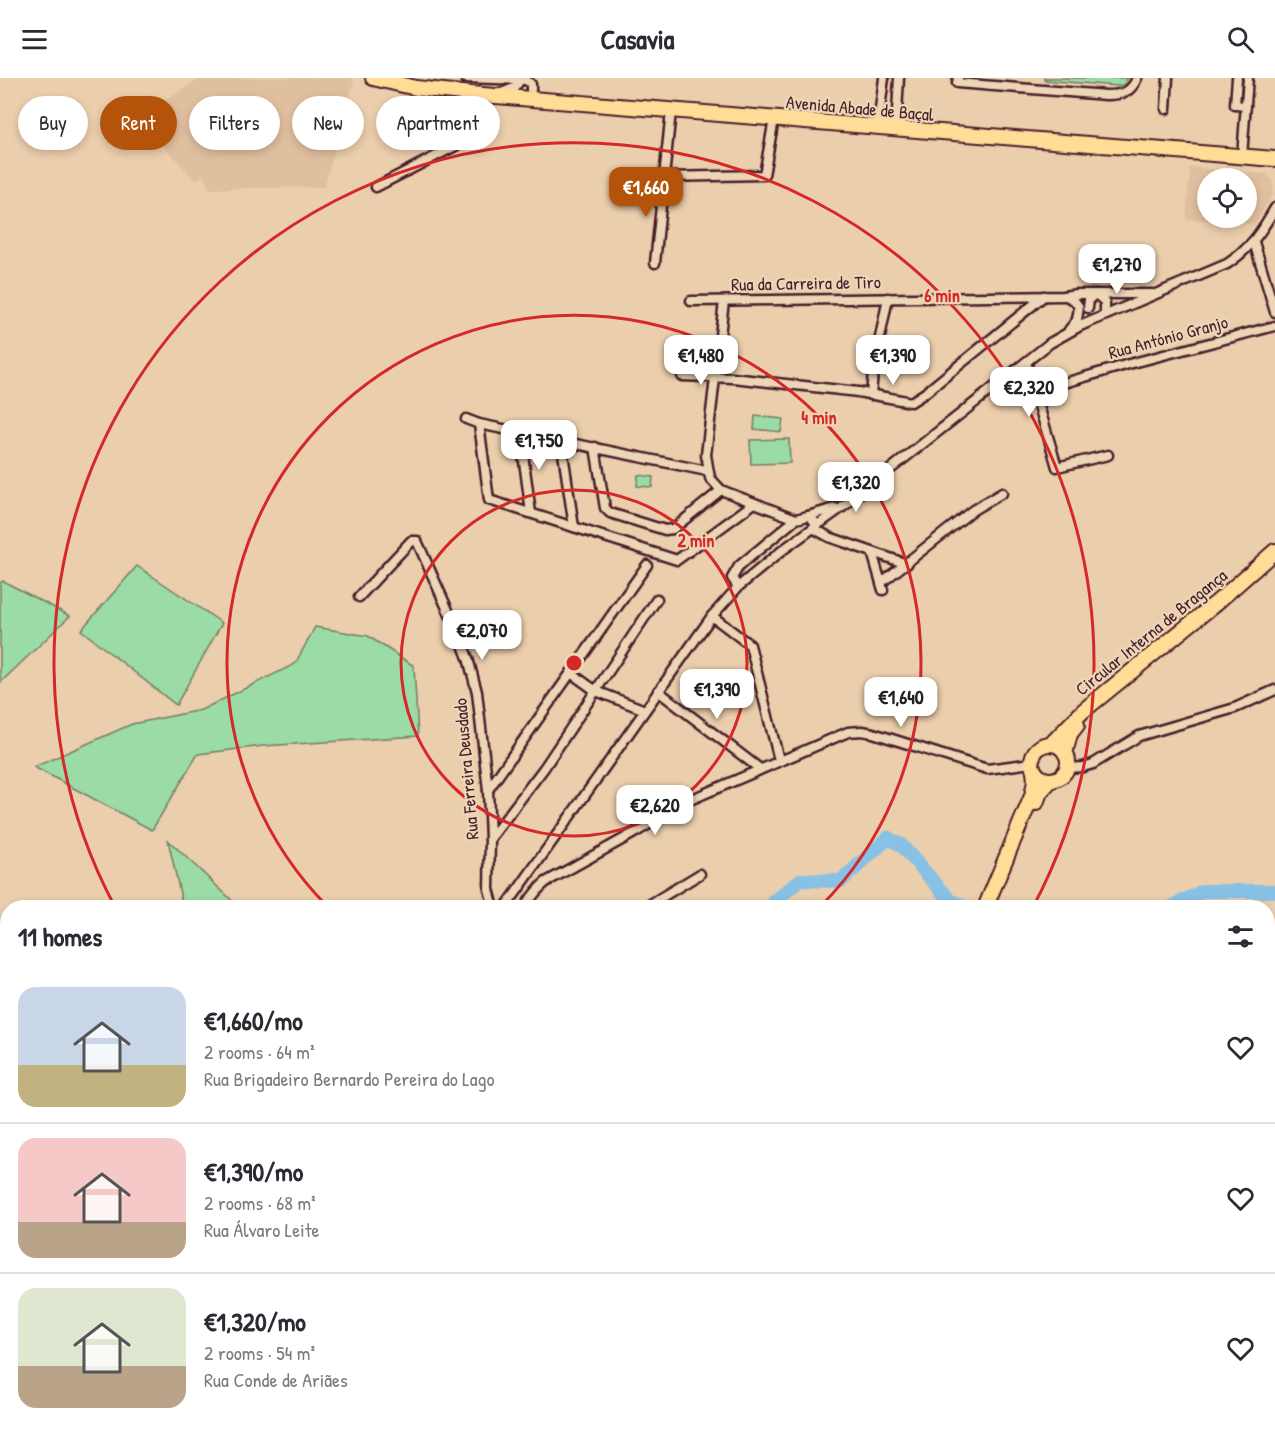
<!DOCTYPE html>
<meta charset="utf-8">
<style>
:root{--surface:#fff;--page:#f7f7f7;--text:#2b2b33;--muted:#7c7c81;--line:#e1e1e2;--accent:#b45309}
body{margin:0;font-family:"Patrick Hand",sans-serif;background:var(--page);color:var(--text);height:100vh;display:flex;flex-direction:column;font-size:22px;white-space:nowrap}
*{box-sizing:border-box;margin:0}
p{font-size:20px;color:var(--muted)}
.icon{flex:none;width:33px;height:33px;fill:none;stroke:currentColor;stroke-width:2;stroke-linecap:round;stroke-linejoin:round}
.map{position:relative;flex:1;overflow:hidden}
.details{position:absolute;left:0px;top:822px;width:1275px;height:536px;display:flex;flex-direction:column;background:var(--surface);border-radius:24px 24px 0 0;box-shadow:0 3px 9px #0003}
.details>*{flex:none}
.top-card{position:absolute;left:18px;top:18px;width:600px;height:54px;display:flex;gap:12px}
.tools{position:absolute;left:1197px;top:90px;display:grid;gap:12px}
.tools a{display:grid;place-items:center;width:60px;height:60px;border-radius:50%;background:var(--surface);box-shadow:0 3px 9px #0003;font-size:30px}
.price{position:absolute;translate:-50% -51px;padding:0 14px;border-radius:12px;background:#fff;color:#222;font-size:20px;line-height:39px;filter:drop-shadow(0 2px 3px #0008)}
.price::after{content:'';position:absolute;left:50%;top:36px;width:18px;height:14px;margin-left:-9px;background:inherit;clip-path:polygon(0 0,100% 0,50% 100%)}
.price.current{background:var(--accent);color:#fff}
ul{padding:0;list-style:none}
li{display:flex;align-items:center;gap:18px;height:150px;padding:0 18px}
li+li{border-top:2px solid var(--line)}
li span{display:grid;place-items:center;flex:none;width:168px;height:120px;border-radius:18px;color:#555}
li>.icon{margin-inline-start:auto}
span .icon{width:72px;height:72px;fill:#fffc;stroke-width:1}
li b{font-size:26px}
h2{display:flex;justify-content:space-between;align-items:center;height:72px;padding:0 18px;font-size:26px}
.tag{padding:0 21px;border-radius:27px;background:var(--surface);box-shadow:0 3px 9px #0003;font-size:21px;line-height:54px}
.tag.current{background:var(--accent);color:#fff}
header{display:flex;justify-content:space-between;align-items:center;height:78px;padding:0 18px;background:var(--surface);font-size:27px;font-weight:800}
.map>svg:first-child{display:block}
.built{fill:#e0bf9f;fill-rule:evenodd}
.green{fill:#9bdba5;stroke:#727d68;stroke-width:1.5}
.lines{fill:none;stroke-linecap:round;stroke-linejoin:round}
.stream{stroke:#6f809b;stroke-width:2}
.river{stroke:#87c1e6;stroke-width:14}
.minor-casing{stroke:#4a1f2b;stroke-width:13}
.tertiary-casing{stroke:#4a1f2b;stroke-width:15}
.primary-casing{stroke:#4a1f2b;stroke-width:18}
.minor{stroke:#edd6b6;stroke-width:8}
.tertiary{stroke:#edd6b6;stroke-width:10}
.primary{stroke:#ffdd96;stroke-width:14}
.ring{fill:none;stroke:#d62828;stroke-width:3}
.labels{text-anchor:middle;dominant-baseline:central;stroke-width:4.5;stroke-linejoin:round;paint-order:stroke}
.street-label{font-size:18px;fill:#4a1f2b;stroke:#edd6b6}
.centre{fill:#d62828;stroke:#edd6b6;stroke-width:3}
.ring-label{font-size:18px;text-anchor:middle;font-weight:bold;fill:#d62828;stroke:#edd6b6;stroke-width:4.5;stroke-linejoin:round;paint-order:stroke}
</style>
<header><svg class="icon" aria-label="menu" viewBox="0 0 24 24"><path d="M4 6h16M4 12h16M4 18h16"/></svg>Casavia<svg class="icon" aria-label="search" viewBox="0 0 24 24"><circle cx="10" cy="10" r="6"/><path d="M15 15l6 6"/></svg></header>
<div class="map">
<svg width="1275" height="1357" viewBox="0 0 1275 1357">
<rect width="100%" height="100%" fill="#ebceac"/>
<filter id="ink" filterUnits="userSpaceOnUse"><feTurbulence type="fractalNoise" baseFrequency=".0167" numOctaves="2"/><feDisplacementMap in="SourceGraphic" scale="12" xChannelSelector="R" yChannelSelector="G"/><feConvolveMatrix kernelMatrix="1 2 1 2 8 2 1 2 1" color-interpolation-filters="sRGB"/></filter>
<g filter="url(#ink)">
<g class="built">
<path d="M201 0H350L354 3 324 109 210 111 203 98 195 102 137 40Z"/>
<path d="M1190 89 1267 96 1273 103V116L1255 146 1186 141ZM1246 100V140H1208V100Z"/>
<path d="M1268 1227 1275 1231V1357H845L851 1350H1268Z"/>
<path d="M743 1350H759L762 1357H726Z"/>
</g>
<g class="green">
<path d="M1044 0H1128L1123 7 1117 8 1044 2Z"/>
<path d="M755 338 783 341 781 354 754 351Z"/>
<path d="M789 361 790 385 751 386 750 362Z"/>
<path d="M638 397 653 399 652 409 637 408Z"/>
<path d="M137 488 222 545 176 627 81 552Z"/>
<path d="M3 503 70 538 0 605V505Z"/>
<path d="M315 549 368 558 414 588 418 658 263 668 198 676 152 752 34 689 132 646 201 632 295 586Z"/>
<path d="M168 762 239 829H183Z"/>
<path d="M0 1084 7 1085V1202L0 1201Z"/>
<path d="M1268 1176 1275 1183V1229L1268 1224Z"/>
</g>
<g class="lines">
<path class="stream" d="M331 1357 335 1350"/>
<g class="river">
<path d="M770 830 775 823 800 802 841 803 888 760 901 767 950 822 967 830"/>
<path d="M1170 830 1203 813H1275"/>
<path d="M0 1190 8 1191"/>
</g>
<g class="minor-casing">
<g id="minor">
<path d="M465 0 526 2 531 6V12"/>
<path d="M958 0 957 5 1106 17C1121 17 1131 15 1137 0"/>
<path d="M1237 0 1235 27 1246 28"/>
<path d="M499 16 514 10 522 0"/>
<path d="M1166 31 1168 0"/>
<path d="M875 50 879 39 884 0"/>
<path d="M896 51 899 0"/>
<path d="M1242 78 1248 0"/>
<path d="M664 99 764 97 774 41"/>
<path d="M376 109 471 60V16"/>
<path d="M1254 164 1275 234"/>
<path d="M655 185 671 33"/>
<path d="M1066 218 1074 222 1079 229 1077 242 1069 252"/>
<path d="M691 223 1063 218 1077 216H1152"/>
<path d="M724 223 706 377 710 400 721 412 796 441"/>
<path d="M1088 230 1089 221 1096 216 1105 224V237"/>
<path d="M1026 284 1057 389 1108 377"/>
<path d="M682 298 733 300 858 314 911 324 925 315 1044 218"/>
<path d="M1034 314 1129 286 1275 248"/>
<path d="M871 317 873 294 888 220"/>
<path d="M466 341 479 346 707 393"/>
<path d="M479 346 489 422 677 482 753 426"/>
<path d="M520 354 531 435"/>
<path d="M561 362 574 449"/>
<path d="M595 369 605 430 610 435 665 452 673 451 721 412"/>
<path d="M808 438 835 430"/>
<path d="M813 450 829 459 907 486"/>
<path d="M872 474 883 512"/>
<path d="M881 505 973 432 1002 415"/>
<path d="M738 509 732 500 739 488 796 441 808 438 811 439 817 447"/>
<path d="M359 519 411 463H417L459 557 468 580 477 614 488 712 490 761 489 811 494 830"/>
<path d="M712 538 750 567 779 682"/>
<path d="M571 595 596 613 645 632"/>
<path d="M658 613 760 691"/>
<path d="M1067 690 1083 689 1093 686 1139 658 1235 630 1275 612"/>
<path d="M488 712 647 487"/>
<path d="M490 761 544 690 657 521"/>
<path d="M505 830 712 538 738 509 784 471 844 428 1050 265 1080 248 1227 186C1250 171 1262 153 1275 130"/>
<path d="M524 830C530 821 537 811 546 804L636 754 685 724 848 654 862 653 873 655 987 691 1032 685"/>
<path d="M644 830 700 796"/>
<path d="M1268 930 1275 933"/>
<path d="M0 1040 8 1041"/>
<path d="M0 1078 8 1079"/>
<path d="M1268 1231 1275 1236"/>
<path d="M1268 1348 1275 1336"/>
<path d="M612 1350 614 1357"/>
<path d="M792 1350 808 1354 830 1350"/>
<path d="M934 1350 943 1357"/>
<path d="M981 1350 990 1357"/>
<path d="M1177 1350 1188 1357"/>
</g>
</g>
<g class="tertiary-casing">
<path id="tertiary" d="M1268 903 1275 902"/>
</g>
<g class="primary-casing">
<g id="primary">
<path d="M373 0 416 10 471 16 1275 81"/>
<path d="M1051 666 1083 633 1216 525 1275 473"/>
<circle cx="1050" cy="684" r="18"/>
<path d="M1065 675 1070 656 1077 647"/>
<path d="M1036 725 1040 714 1051 702"/>
<path d="M985 830 1032 718 1035 703 1034 693"/>
<path d="M682 1357 700 1350"/>
<path d="M698 1357 715 1350"/>
</g>
</g>
<use href="#minor" class="minor"/>
<use href="#tertiary" class="tertiary"/>
<use href="#primary" class="primary"/>
</g>
</g>
<g class="ring">
<circle cx="574" cy="585" r="173"/>
<path d="M327 828A347 347 0 1 1 821 828"/>
<path d="M115 829A520 520 0 1 1 1033 829"/>
</g>
<g class="labels">
<g class="street-label">
<text transform="translate(860 30) rotate(5)">Avenida Abade de Baçal</text>
<text transform="translate(806 205) rotate(-1)">Rua da Carreira de Tiro</text>
<text transform="translate(1168 259) rotate(-15)">Rua António Granjo</text>
<text transform="translate(1151 554) rotate(-39)">Circular Interna de Bragança</text>
<text transform="translate(466 691) rotate(-95)">Rua Ferreira Deusdado</text>
</g>
</g>
<circle cx="574" cy="585" r="9" class="centre"/>
<g class="ring-label">
<text x="942" y="224">6 min</text>
<text x="819" y="346">4 min</text>
<text x="696" y="469">2 min</text>
</g>
</svg>
<div class="tools">
<a><svg class="icon" aria-label="locate" viewBox="0 0 24 24"><circle cx="12" cy="12" r="6"/><path d="M12 2v4M12 18v4M2 12h4M18 12h4"/></svg></a>
</div>
<b class="price current" style="left:646px;top:140px">€1,660</b>
<b class="price" style="left:1117px;top:217px">€1,270</b>
<b class="price" style="left:701px;top:308px">€1,480</b>
<b class="price" style="left:893px;top:308px">€1,390</b>
<b class="price" style="left:1029px;top:340px">€2,320</b>
<b class="price" style="left:539px;top:393px">€1,750</b>
<b class="price" style="left:856px;top:435px">€1,320</b>
<b class="price" style="left:482px;top:583px">€2,070</b>
<b class="price" style="left:717px;top:642px">€1,390</b>
<b class="price" style="left:901px;top:650px">€1,640</b>
<b class="price" style="left:655px;top:758px">€2,620</b>
<div class="top-card">
<a class="tag">Buy</a>
<a class="tag current">Rent</a>
<a class="tag">Filters</a>
<a class="tag">New</a>
<a class="tag">Apartment</a>
</div>
<section class="details">
<h2>11 homes<svg class="icon" aria-label="filters" viewBox="0 0 24 24"><path d="M4 7h16M4 17h16"/><circle cx="9" cy="7" r="2"/><circle cx="15" cy="17" r="2"/></svg></h2>
<ul>
<li><span style="background:linear-gradient(#c9d6e8 65%,#c2b280 0)"><svg class="icon" aria-label="home" viewBox="0 0 24 24"><path d="M3 11l9-7 9 7M6 9v11h12V9"/></svg></span><div><b>€1,660/mo</b><p>2 rooms · 64 m²</p><p>Rua Brigadeiro Bernardo Pereira do Lago</p></div><svg class="icon" aria-label="heart" viewBox="0 0 24 24"><path d="M12 20l-8-8c-3-5 5-10 8-4 3-6 11-1 8 4z"/></svg></li>
<li><span style="background:linear-gradient(#f6c9c9 70%,#b9a48a 0)"><svg class="icon" aria-label="home" viewBox="0 0 24 24"><path d="M3 11l9-7 9 7M6 9v11h12V9"/></svg></span><div><b>€1,390/mo</b><p>2 rooms · 68 m²</p><p>Rua Álvaro Leite</p></div><svg class="icon" aria-label="heart" viewBox="0 0 24 24"><path d="M12 20l-8-8c-3-5 5-10 8-4 3-6 11-1 8 4z"/></svg></li>
<li><span style="background:linear-gradient(#dfe7d0 65%,#b9a48a 0)"><svg class="icon" aria-label="home" viewBox="0 0 24 24"><path d="M3 11l9-7 9 7M6 9v11h12V9"/></svg></span><div><b>€1,320/mo</b><p>2 rooms · 54 m²</p><p>Rua Conde de Ariães</p></div><svg class="icon" aria-label="heart" viewBox="0 0 24 24"><path d="M12 20l-8-8c-3-5 5-10 8-4 3-6 11-1 8 4z"/></svg></li>
</ul>
</section>
</div>
